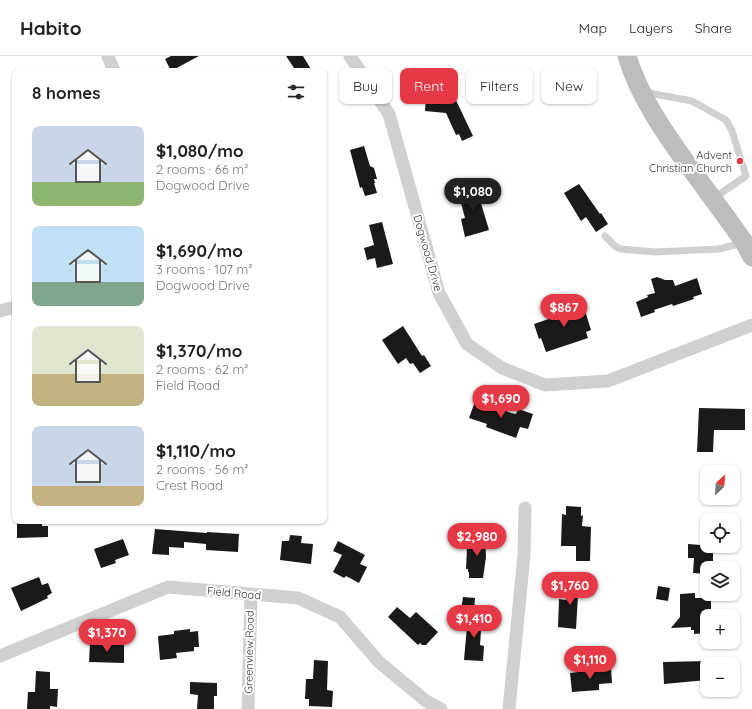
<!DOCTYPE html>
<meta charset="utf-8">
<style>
:root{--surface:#fff;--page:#f6f6f6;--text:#222;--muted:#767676;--line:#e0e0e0;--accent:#e63946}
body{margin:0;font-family:Quicksand,sans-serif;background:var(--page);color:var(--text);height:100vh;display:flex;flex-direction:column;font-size:15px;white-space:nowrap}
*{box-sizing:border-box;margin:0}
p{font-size:13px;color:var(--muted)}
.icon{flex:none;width:22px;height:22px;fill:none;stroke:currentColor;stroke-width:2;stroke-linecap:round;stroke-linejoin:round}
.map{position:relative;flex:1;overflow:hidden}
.drawer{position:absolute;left:12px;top:12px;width:315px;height:456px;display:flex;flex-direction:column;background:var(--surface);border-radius:8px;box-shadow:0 1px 3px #0004}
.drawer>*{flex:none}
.hud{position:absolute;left:339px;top:12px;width:353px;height:36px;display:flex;gap:8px}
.needle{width:26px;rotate:26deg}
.buttons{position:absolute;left:700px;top:409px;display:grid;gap:8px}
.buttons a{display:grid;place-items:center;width:40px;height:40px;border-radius:8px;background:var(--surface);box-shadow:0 1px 3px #0004;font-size:20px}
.price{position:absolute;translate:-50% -34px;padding:0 9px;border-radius:14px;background:var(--accent);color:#fff;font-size:13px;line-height:26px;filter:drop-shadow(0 1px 2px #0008)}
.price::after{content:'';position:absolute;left:50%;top:24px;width:12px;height:9px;margin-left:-6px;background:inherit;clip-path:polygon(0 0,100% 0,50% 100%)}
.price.active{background:#222;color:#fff}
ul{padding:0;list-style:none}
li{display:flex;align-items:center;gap:12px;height:100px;padding:0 20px}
li span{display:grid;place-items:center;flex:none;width:112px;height:80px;border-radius:8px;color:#555}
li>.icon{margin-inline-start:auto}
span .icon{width:48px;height:48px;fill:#fffc;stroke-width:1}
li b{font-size:17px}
h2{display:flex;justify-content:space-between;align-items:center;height:48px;padding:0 20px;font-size:17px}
.chip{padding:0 14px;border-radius:8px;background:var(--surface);box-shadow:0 1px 3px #0004;font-size:14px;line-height:36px}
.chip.active{background:var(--accent);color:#fff}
header{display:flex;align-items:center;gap:24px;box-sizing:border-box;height:56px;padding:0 20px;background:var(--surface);border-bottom:1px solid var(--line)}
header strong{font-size:19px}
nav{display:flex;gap:22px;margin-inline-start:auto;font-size:14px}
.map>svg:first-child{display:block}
.building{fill:#1a1a1a}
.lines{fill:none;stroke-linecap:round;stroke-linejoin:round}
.lane{stroke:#d0d0d0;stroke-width:7}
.street{stroke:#d0d0d0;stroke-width:13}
.secondary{stroke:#bdbdbd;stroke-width:19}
.poi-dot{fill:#e63946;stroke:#fff;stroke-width:1.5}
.labels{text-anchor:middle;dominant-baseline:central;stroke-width:4;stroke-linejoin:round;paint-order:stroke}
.poi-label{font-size:11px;fill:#333;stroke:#fff;text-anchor:end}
.street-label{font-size:11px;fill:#333;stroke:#fff}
</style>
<header>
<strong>Habito</strong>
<nav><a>Map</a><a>Layers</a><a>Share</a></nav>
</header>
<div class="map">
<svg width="752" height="653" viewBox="0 0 752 653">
<rect width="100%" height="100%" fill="#fff"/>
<g class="building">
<path d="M171 0H199L171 15 165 3Z"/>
<path d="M286 0H303L312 15H296Z"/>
<path d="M426 40 449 42 454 40 473 80 462 85 459 78 456 79 446 57 425 55Z"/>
<path d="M364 90 370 110 374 112 377 123H374L375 127H374L377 137 365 140 362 131 360 132 350 94Z"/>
<path d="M579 128 600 158 601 157 608 168 596 176 586 161 581 165 564 137Z"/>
<path d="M478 130 482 144H480L489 174 465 181 461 163 465 162 458 136Z"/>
<path d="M382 166 393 208 377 212 375 202 367 204 364 192 374 189 369 169Z"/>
<path d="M657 221 665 224H673L675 230 697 222 702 238 693 241 694 243 673 250 672 248 654 254 655 256 641 261 636 246 648 241 647 239 655 237 651 223Z"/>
<path d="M582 245 591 274 586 276 588 282 546 296 541 282 539 283 534 268 566 257 564 251Z"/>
<path d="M403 270 422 300 424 299 431 310 420 317 413 307 410 308 406 302 398 308 382 284Z"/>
<path d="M476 343 511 357 516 358 518 353 533 358 528 373 520 371 516 382 486 371 487 368 469 362Z"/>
<path d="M699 352 745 353V374H714L713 396H697Z"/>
<path d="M566 450 581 451V460L583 459 582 470 591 471 590 505H576V490H561L562 458 566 459Z"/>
<path d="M17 465H42V470H48V481L17 482Z"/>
<path d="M155 473 207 477V476L239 478 238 496 206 494V488L184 486V492L169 491V499L152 498Z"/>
<path d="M471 478 485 479 486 501 483 522H469V516H468V513H466L467 491 471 492Z"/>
<path d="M290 479 302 480 301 487 313 488 311 508 280 504 282 485H289Z"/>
<path d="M123 483 129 499 115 504 116 507 101 512 94 493Z"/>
<path d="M338 485 365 499 360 508 367 511 359 527 346 520 344 522 333 516 342 499 333 495Z"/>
<path d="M688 488 713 490V512H707V518L693 517 694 502H688Z"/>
<path d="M39 521 42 529 48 527 52 537 47 540 48 542 21 555 11 532Z"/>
<path d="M568 525 584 526 583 540H578L576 573 558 571 559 543 566 544Z"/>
<path d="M658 530 670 532 668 545 656 543Z"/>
<path d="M695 537V542H711V560H707V577L694 578V574H691V571L671 572 680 561V538Z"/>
<path d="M463 541 475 542 474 556 461 555Z"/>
<path d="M397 551 410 562 416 556 438 576 426 589H422L420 587 418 589 388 561Z"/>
<path d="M468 559 482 560 480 589 484 590 483 605 464 604Z"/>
<path d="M190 573V576L198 575 199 591H194V595L176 597 177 602 160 604 158 580 174 578V575Z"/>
<path d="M90 587 124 589V607L89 606Z"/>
<path d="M314 604 328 605 327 634 333 635 332 651 309 650V643H305L306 623H313Z"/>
<path d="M707 605V624L664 628 663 606Z"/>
<path d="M611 612 612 627 599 628V634L572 636 570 617Z"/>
<path d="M36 615 50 616V633H58L57 651 50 650V653H27L28 636H35Z"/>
<path d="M190 626 217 627V640H214V653H197L198 639 190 638Z"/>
</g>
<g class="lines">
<g class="lane">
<path d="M644 36 692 45 726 64 732 75 746 120 714 142"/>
<path d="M605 180 616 191 621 193 655 196 719 193 742 187"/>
</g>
<g class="street">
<path d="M108 0 114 15"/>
<path d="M350 0 389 58 439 237 467 288 502 312 545 329 608 325 752 269"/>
<path d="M0 255 15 251"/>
<path d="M0 600 168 531 298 542 340 561 379 606 426 645 441 653"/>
<path d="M248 653 251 538"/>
<path d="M509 653 524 499 525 452"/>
</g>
<path class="secondary" d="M627 0C639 40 664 76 688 109 707 135 726 160 744 186L752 201"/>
</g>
<circle class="poi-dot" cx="740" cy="105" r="4"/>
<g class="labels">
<g class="poi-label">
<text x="732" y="99">Advent<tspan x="732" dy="13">Christian Church</tspan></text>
</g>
<g class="street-label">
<text transform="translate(428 197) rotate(74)">Dogwood Drive</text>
<text transform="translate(234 537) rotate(5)">Field Road</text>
<text transform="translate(249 596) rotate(-89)">Greenview Road</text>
</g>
</g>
</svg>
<div class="buttons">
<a><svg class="needle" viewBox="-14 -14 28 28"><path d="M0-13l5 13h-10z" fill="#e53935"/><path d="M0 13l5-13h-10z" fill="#767676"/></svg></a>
<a><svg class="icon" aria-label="locate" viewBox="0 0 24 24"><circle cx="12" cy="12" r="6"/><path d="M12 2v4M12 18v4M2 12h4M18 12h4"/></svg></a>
<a><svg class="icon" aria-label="layers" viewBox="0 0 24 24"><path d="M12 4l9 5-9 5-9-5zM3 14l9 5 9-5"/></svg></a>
<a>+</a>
<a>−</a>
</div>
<b class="price active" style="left:473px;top:156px">$1,080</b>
<b class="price" style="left:564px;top:272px">$867</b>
<b class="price" style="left:501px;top:363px">$1,690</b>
<b class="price" style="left:477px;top:501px">$2,980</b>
<b class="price" style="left:570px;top:550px">$1,760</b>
<b class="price" style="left:474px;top:583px">$1,410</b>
<b class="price" style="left:107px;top:597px">$1,370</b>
<b class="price" style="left:590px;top:624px">$1,110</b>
<div class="hud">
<a class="chip">Buy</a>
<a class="chip active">Rent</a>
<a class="chip">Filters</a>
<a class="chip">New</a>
</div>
<section class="drawer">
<h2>8 homes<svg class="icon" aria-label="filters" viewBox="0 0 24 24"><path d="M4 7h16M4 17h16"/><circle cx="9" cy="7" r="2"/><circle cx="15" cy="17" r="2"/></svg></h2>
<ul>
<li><span style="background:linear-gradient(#c9d6e8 70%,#8fb573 0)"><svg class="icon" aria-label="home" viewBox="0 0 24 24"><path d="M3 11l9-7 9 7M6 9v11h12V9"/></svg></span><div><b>$1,080/mo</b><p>2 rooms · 66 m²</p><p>Dogwood Drive</p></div></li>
<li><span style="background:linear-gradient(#bfe0f5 70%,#7fa58c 0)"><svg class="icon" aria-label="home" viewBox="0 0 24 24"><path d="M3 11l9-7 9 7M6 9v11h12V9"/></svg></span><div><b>$1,690/mo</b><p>3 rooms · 107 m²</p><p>Dogwood Drive</p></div></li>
<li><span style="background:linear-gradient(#dfe7d0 60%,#c2b280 0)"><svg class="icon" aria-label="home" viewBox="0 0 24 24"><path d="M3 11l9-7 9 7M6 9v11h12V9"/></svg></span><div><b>$1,370/mo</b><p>2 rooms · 62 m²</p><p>Field Road</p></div></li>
<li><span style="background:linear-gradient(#c9d6e8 75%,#c2b280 0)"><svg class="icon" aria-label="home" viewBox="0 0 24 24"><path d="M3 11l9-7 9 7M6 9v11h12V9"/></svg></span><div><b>$1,110/mo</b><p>2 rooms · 56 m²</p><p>Crest Road</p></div></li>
</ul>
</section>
</div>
